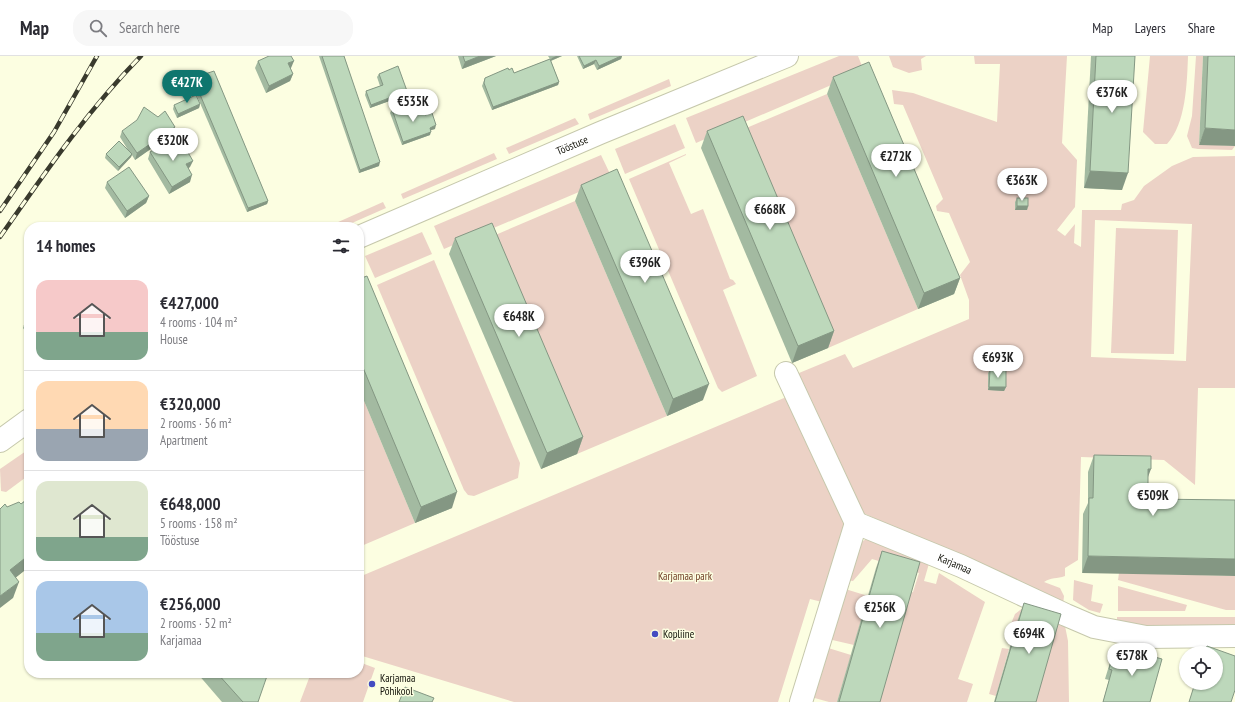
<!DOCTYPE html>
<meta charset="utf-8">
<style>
:root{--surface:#fff;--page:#f7f7f7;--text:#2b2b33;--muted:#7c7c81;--line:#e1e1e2;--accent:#0f766e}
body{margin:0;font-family:"PT Sans Narrow",sans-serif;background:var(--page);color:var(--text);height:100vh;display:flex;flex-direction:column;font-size:15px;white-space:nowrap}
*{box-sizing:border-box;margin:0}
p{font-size:13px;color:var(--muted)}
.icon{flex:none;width:22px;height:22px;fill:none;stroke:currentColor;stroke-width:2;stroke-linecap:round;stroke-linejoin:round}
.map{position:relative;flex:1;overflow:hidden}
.details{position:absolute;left:24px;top:166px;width:340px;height:456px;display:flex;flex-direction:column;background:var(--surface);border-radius:16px;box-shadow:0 1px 3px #0004}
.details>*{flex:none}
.controls{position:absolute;left:1179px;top:590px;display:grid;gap:8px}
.controls a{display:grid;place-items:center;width:44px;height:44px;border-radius:50%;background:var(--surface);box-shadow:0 1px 3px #0004;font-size:20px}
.price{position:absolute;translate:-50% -34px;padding:0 9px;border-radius:14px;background:#fff;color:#222;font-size:13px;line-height:26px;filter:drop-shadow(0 1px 2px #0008)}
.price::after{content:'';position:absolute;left:50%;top:24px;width:12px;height:9px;margin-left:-6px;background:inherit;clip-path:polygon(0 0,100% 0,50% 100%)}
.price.current{background:var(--accent);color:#fff}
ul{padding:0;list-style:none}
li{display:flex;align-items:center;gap:12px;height:100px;padding:0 12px}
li+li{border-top:1px solid var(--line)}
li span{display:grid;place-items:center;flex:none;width:112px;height:80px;border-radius:12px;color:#555}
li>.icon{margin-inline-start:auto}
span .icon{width:48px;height:48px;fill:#fffc;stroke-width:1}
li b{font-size:17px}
h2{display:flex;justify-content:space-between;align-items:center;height:48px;padding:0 12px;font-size:17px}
header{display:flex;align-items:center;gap:24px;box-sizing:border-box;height:56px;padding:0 20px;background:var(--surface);border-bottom:1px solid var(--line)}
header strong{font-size:19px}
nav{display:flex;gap:22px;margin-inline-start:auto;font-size:14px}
.search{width:280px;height:36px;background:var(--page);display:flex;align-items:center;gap:10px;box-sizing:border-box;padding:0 14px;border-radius:16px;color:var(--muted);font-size:15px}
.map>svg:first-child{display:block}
.green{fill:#ecd2c6;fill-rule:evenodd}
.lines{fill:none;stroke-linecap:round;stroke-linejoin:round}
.minor-casing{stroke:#c6c8ac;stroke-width:24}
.minor{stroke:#fff;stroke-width:22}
.rail-casing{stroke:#393a2d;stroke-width:4.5}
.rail{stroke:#fcfee1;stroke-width:3;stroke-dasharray:9;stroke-linecap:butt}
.wall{fill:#a3baa1}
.shaded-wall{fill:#849783}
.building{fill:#bdd8bb;stroke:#849783}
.poi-dot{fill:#434cc1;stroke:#fcfee1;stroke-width:1.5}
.labels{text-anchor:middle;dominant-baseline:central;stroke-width:3;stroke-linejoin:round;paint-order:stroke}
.street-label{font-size:11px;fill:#0f0f06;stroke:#fcfee1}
.park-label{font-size:11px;fill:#6f3d24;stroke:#fcfee1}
.poi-label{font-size:11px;fill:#0f0f06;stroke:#fcfee1;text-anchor:start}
</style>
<header>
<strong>Map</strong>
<div class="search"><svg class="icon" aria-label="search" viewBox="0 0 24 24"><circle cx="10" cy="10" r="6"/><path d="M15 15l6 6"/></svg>Search here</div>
<nav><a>Map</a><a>Layers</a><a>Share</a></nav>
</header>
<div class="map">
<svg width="1235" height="646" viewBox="0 0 1235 646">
<rect width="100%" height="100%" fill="#fcfee1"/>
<g class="green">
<path d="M839 0H858L864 15 696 87 686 62Z"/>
<path d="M889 0H926L921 3 922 14 909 17 893 11Z"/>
<path d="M974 0H1067L1062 87 1077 104 1075 151 1057 174 1065 180 1075 168 1074 187 1081 191 1082 154H1121L1122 148 1134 144 1144 130 1172 110 1193 101 1235 100V332H1198L1195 429 1164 404 1081 401 1078 504 1065 512V520C1057 523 1051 521 1044 526L1060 532 1064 540 1063 549 859 455 841 477 822 546 810 543 778 646H514L359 599V521L803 334 799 324V317L845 298 853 312 969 263V244L960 219 970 206 949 157 937 155 936 150 943 143 903 49 894 48 892 34 913 37 997 66 1000 8H975ZM1095 164 1192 168 1186 305 1091 301Z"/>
<path d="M1150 0H1188C1187 27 1186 68 1167 88H1155L1143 76Z"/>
<path d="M1196 0H1203L1199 88 1235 90 1232 94 1198 93 1192 92 1187 80 1192 60Z"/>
<path d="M669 23 671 30 590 64 588 58Z"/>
<path d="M827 38 918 253 828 292 737 76Z"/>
<path d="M575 62 579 68 509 98 506 92Z"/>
<path d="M675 68 685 92 625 118 615 93Z"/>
<path d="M494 97 497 103 403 143 401 138Z"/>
<path d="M686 98V99L669 107 691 158 703 153 730 223 733 224 736 228 723 234 757 320 722 336 718 332 629 123Z"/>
<path d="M601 99 612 122 444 193 434 170Z"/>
<path d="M575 145 667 360 577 398 486 183Z"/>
<path d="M383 146 386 152 343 171H327Z"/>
<path d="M1116 172 1178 174 1174 298 1111 297Z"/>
<path d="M422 176 432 198 375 222 365 200Z"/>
<path d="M434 204 520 407 518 422 474 440 468 439 464 434 377 229Z"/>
<path d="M359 333 415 467 359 491Z"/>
<path d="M29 393V419L6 436 1 435 0 413Z"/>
<path d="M866 483 930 504 924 525 936 528 939 517 985 546 958 623 973 628 967 646H879L910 537 913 536 919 517 872 503 853 525 845 524 855 491Z"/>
<path d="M1119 517 1235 520V554H1226L1118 524Z"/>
<path d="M1074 524 1093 529 1091 545 1103 548 1100 557 1089 554 1073 544Z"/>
<path d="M1118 530 1187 549 1185 555H1118Z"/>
<path d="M842 532 868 540 854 589 828 583Z"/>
<path d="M1024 551 1065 570 1068 585 1069 646H1034L1013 581 1006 580 1015 558Z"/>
<path d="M1117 561H1235V572H1172L1122 567 1117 564Z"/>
<path d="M825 591 851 599 837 646H829L811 641Z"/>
<path d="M1002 592 1009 593 996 640 989 638Z"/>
<path d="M359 606 375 612 363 646H300L311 617H359Z"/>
</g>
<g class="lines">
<g class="minor-casing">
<g id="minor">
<path id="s1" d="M359 181 600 77 787 0"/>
<path d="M786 317 856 467"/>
<path d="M0 385 29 364"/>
<path id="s2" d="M856 467 961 510 1066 559 1094 571 1146 581 1235 580"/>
<path d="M801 646 856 467"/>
</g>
</g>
<use href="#minor" class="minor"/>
<g class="rail-casing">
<g id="rail">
<path d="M0 155 54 76 97 0"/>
<path d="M0 181C44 118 87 55 141 0"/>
</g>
</g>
<use href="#rail" class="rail"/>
</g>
<g class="wall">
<path d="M319 0H344L379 110 359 117Z"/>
<path d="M458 0H496L462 13Z"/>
<path d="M548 0H562L551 5 559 26 558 29 492 54 482 30 485 22 509 14 514 17 550 3Z"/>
<path d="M577 0H622L621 3 597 14 594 8 583 13Z"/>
<path d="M1091 0H1135L1122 134 1084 132Z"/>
<path d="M1203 0H1235L1199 89Z"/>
<path d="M258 5 291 12H290L293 18 290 25 266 37 255 12Z"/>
<path d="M379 18 406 39 370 52 365 39 366 35 380 30 377 21Z"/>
<path d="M833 21 960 222 954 238 918 253 827 38Z"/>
<path d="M193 22 268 145 267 148 247 156 191 26Z"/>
<path d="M200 48 199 52 177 62 173 53 174 49Z"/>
<path d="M392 53 402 56 425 59 435 73 430 74V79L402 89 390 57Z"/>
<path d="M122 75 172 78 135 104 132 99 131 101 118 115 105 102 106 98 128 94 120 81Z"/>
<path d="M707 75 834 275 828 292 792 307 701 92Z"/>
<path d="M150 96 179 97 190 111 188 112 190 126 169 138 148 103Z"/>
<path d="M107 126 149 140 146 147 125 162 105 132Z"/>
<path d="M581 129 703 344 667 360 575 145Z"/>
<path d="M1017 142 1028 150 1027 154H1015V146Z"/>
<path d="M455 182 583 381 577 398 541 413 449 198Z"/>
<path d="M359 223 452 452 415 467 359 333Z"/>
<path d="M29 265V281L23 272 24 269Z"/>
<path d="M990 314 1006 331 1004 335 988 334V317Z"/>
<path d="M1094 399 1151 400 1082 517 1083 458 1088 447V416Z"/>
<path d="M29 435V511L16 521 13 542 7 451 21 448 25 444Z"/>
<path d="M882 495 880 646H837L876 512Z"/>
<path d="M1024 547 1036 646H994L1018 563Z"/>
<path d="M1115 590 1150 646H1103L1109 624 1105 623 1112 600Z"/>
<path d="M197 617H265L258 646H222Z"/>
</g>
<g class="shaded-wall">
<path d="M480 0H496L462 13 465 6Z"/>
<path d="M556 0H562L550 5 552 2Z"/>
<path d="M621 0H622L621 3 597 14 599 10Z"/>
<path d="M596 4 594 8 583 13 584 10Z"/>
<path d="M294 5 291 12 286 14 288 7Z"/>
<path d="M293 18 290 25 266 37 269 30Z"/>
<path d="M559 26 558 29 492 54 493 51Z"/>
<path d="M407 35 406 39 370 52 371 49Z"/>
<path d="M200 48 199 52 177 62 178 58Z"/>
<path d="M436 69 435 73 428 75 430 72Z"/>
<path d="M175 71 172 78 135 104 137 97Z"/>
<path d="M1205 72 1235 74V90L1199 89Z"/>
<path d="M431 76 430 79 402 89 403 86Z"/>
<path d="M132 98 131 101 118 115 119 111Z"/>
<path d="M193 105 190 111 184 115 186 108Z"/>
<path d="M380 106 379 110 359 117 360 114Z"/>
<path d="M1090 115 1128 117 1122 134 1084 132Z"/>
<path d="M192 119 190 126 169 138 172 131Z"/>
<path d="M149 140 146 147 125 162 127 155Z"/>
<path d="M268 145 267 148 247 156 248 152Z"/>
<path d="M1017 150H1028L1027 154H1015Z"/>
<path d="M960 222 954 238 918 253 924 237Z"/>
<path d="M834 275 828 292 792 307 798 290Z"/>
<path d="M709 328 703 344 667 360 673 343Z"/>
<path d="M989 331H1006L1004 335 988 334Z"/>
<path d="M583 381 577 398 541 413 547 397Z"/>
<path d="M1148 413H1151L1145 429Z"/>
<path d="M457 436 452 452 415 467 421 451Z"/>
<path d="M29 499V511L4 531 10 514Z"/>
<path d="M1088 500 1235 503V520L1082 517Z"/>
<path d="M19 526 13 542 0 552V540Z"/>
</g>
<g class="building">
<path d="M269 0H291L294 5 288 7 293 18 269 30 258 5Z"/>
<path d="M322 0H344L380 106 360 114Z"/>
<path d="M463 0H480L465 6Z"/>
<path d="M579 0H621L599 10 596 4 584 10Z"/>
<path d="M1096 0H1135L1128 117 1090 115Z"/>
<path d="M1208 0H1235V74L1205 72Z"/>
<path d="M550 3 559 26 493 51 484 27 485 22 508 12 509 14 512 12 514 17Z"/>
<path d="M869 6 960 222 924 237 833 21Z"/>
<path d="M398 10 407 35 371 49 366 35 383 29 379 18Z"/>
<path d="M214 15 268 145 248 152 193 22Z"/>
<path d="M196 39 200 48 178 58 174 49Z"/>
<path d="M421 49 425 59 432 57 436 69 430 72 431 76 403 86 392 53 400 50 402 56Z"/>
<path d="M144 51 158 61 165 55 175 71 137 97 122 75 137 64Z"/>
<path d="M743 60 834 275 798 290 707 75Z"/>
<path d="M171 83 179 97 186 93 193 105 186 108 192 119 172 131 150 96Z"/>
<path d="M119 85 132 98 119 111 106 98Z"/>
<path d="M129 111 149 140 127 155 107 126Z"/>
<path d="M617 113 709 328 673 343 581 129Z"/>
<rect x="1017" y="142" width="11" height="8"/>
<path d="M492 167 583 381 547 397 455 182Z"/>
<path d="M367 220 457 436 421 451 359 302V223Z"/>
<path d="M29 265V276L24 269Z"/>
<path d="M990 314H1006V331H989Z"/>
<path d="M1094 399 1151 400V413H1148V443L1235 444V503L1088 500 1089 442H1093Z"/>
<path d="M29 442V480L28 481 29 482V499L10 514 19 526 0 540V453L5 448 7 451 19 446 21 448Z"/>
<path d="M882 495 920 506 880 646H839Z"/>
<path d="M1024 547 1061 558 1036 646H995Z"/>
<path d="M1115 590 1162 603 1150 646H1103L1112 614 1109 613Z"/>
<path d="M1207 590 1235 600V634L1231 646H1189L1195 627H1216V597H1204Z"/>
<path d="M217 617H265L267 620 258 646H243Z"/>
<path d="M405 631 434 642 432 646H399Z"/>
</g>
<g class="poi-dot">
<circle cx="655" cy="578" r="4"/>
<circle cx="372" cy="628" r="4"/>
</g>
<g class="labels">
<g class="street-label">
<text stroke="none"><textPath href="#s1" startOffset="232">Tööstuse</textPath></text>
<text stroke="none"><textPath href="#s2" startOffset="107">Karjamaa</textPath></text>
</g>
<g class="park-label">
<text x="685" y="520">Karjamaa park</text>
</g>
<g class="poi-label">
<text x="663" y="578">Kopliine</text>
<text x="380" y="622">Karjamaa<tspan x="380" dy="13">Põhikool</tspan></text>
</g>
</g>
</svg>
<div class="controls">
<a><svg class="icon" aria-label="locate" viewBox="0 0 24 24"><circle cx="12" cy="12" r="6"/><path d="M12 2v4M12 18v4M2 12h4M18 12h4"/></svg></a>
</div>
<b class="price current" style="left:187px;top:48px">€427K</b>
<b class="price" style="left:1112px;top:58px">€376K</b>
<b class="price" style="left:413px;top:67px">€535K</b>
<b class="price" style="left:173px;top:106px">€320K</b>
<b class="price" style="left:896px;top:122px">€272K</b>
<b class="price" style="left:1022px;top:146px">€363K</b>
<b class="price" style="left:770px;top:175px">€668K</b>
<b class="price" style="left:645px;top:228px">€396K</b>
<b class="price" style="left:519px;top:282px">€648K</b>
<b class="price" style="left:998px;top:323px">€693K</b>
<b class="price" style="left:1153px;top:461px">€509K</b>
<b class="price" style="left:880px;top:573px">€256K</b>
<b class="price" style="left:1029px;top:599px">€694K</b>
<b class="price" style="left:1132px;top:621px">€578K</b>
<section class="details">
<h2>14 homes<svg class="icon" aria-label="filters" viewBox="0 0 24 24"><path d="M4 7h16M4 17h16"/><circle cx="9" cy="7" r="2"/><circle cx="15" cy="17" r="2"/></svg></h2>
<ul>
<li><span style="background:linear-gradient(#f6c9c9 65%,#7fa58c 0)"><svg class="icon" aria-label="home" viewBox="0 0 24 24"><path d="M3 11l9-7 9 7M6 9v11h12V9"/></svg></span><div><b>€427,000</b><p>4 rooms · 104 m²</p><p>House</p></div></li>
<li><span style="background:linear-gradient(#ffd9b3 60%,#9aa5b1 0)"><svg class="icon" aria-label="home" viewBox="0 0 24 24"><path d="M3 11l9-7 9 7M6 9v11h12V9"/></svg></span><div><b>€320,000</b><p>2 rooms · 56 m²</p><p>Apartment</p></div></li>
<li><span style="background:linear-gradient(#dfe7d0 70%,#7fa58c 0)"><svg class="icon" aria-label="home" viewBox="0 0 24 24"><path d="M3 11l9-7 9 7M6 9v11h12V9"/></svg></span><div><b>€648,000</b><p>5 rooms · 158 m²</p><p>Tööstuse</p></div></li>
<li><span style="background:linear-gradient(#a9c7e8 65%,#7fa58c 0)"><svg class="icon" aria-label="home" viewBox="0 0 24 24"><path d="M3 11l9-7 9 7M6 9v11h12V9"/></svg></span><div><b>€256,000</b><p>2 rooms · 52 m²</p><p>Karjamaa</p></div></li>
</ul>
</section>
</div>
